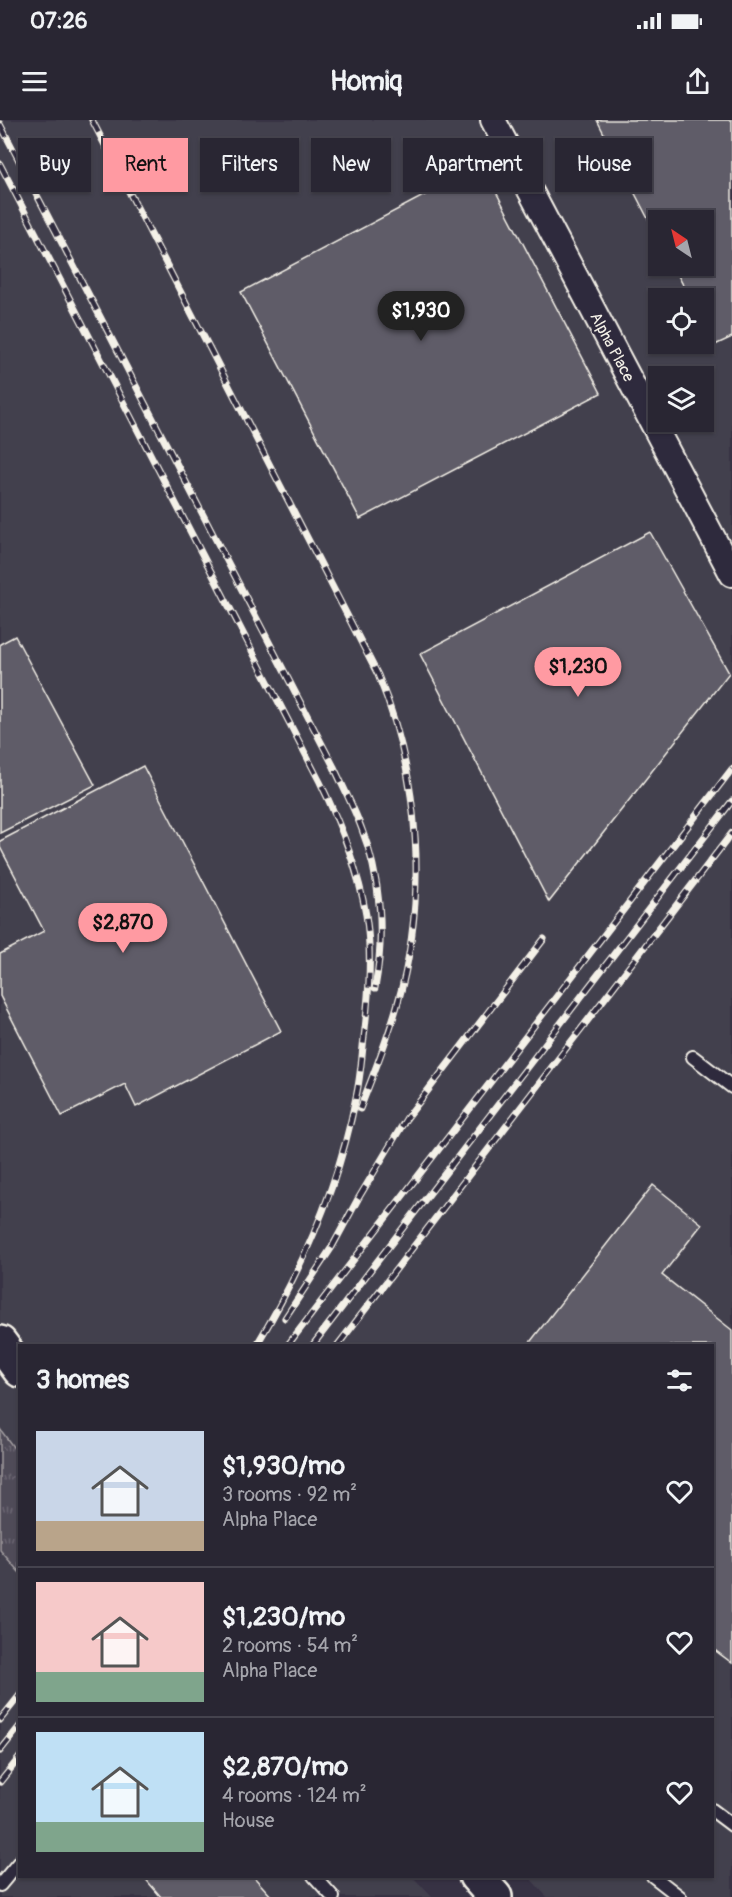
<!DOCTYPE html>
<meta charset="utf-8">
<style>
:root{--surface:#292633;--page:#35323f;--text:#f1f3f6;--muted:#a5a5ac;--line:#45434e;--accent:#ff9aa2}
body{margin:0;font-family:Pangolin,sans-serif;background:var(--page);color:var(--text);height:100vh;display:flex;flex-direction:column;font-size:22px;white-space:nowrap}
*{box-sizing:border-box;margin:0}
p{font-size:20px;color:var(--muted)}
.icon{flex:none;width:33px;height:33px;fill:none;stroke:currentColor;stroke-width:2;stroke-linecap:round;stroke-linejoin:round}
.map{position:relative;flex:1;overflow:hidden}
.details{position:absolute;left:18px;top:1224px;width:696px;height:534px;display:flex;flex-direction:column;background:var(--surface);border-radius:0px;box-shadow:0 2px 4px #0004,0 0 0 2px var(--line)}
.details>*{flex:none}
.banner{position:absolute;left:18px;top:18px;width:696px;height:54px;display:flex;gap:12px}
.needle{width:39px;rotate:325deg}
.fabs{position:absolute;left:648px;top:90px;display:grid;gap:12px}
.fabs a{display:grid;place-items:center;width:66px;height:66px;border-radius:0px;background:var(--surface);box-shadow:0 2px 4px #0004,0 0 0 2px var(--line);font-size:30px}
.price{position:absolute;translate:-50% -51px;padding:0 14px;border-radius:21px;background:var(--accent);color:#111;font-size:20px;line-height:39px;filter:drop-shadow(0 2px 3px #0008)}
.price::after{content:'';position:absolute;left:50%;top:36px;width:18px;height:14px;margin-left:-9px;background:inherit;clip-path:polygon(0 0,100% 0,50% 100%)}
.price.active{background:#222;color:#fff}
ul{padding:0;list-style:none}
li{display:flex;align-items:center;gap:18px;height:150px;padding:0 18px}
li+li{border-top:2px solid var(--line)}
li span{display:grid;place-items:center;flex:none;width:168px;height:120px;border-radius:0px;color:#555}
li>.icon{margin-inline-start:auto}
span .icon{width:72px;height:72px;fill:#fffc;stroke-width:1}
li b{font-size:26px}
h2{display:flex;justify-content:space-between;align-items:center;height:72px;padding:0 18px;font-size:26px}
.tag{padding:0 21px;border-radius:0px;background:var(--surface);box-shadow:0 2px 4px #0004,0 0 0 2px var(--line);font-size:21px;line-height:54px}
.tag.active{background:var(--accent);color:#111}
.status{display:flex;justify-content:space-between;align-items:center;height:42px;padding:0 30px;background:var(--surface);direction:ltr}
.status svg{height:16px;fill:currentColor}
header{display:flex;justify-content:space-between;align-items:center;height:78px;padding:0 18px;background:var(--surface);font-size:27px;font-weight:700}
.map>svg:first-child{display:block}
.built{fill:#433f4e;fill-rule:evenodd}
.grass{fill:url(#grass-tufts);stroke:#a29ea0;stroke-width:1.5}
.building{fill:#5f5c67;stroke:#f4f1e8;stroke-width:1.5}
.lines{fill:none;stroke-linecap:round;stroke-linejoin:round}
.lane-casing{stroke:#f4f1e8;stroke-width:16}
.street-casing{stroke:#f4f1e8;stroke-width:28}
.secondary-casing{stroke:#f4f1e8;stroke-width:38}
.lane{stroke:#2f2a3d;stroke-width:12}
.street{stroke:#2f2a3d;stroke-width:24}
.secondary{stroke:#2f2a3d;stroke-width:33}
.rail-casing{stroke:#f4f1e8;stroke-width:7}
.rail{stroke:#2f2a3d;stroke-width:4.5;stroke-dasharray:14;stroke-linecap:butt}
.labels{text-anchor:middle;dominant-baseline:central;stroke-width:5;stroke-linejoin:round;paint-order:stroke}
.street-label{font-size:16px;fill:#f4f1e8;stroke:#2f2a3d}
</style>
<div class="status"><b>07:26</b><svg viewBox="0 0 49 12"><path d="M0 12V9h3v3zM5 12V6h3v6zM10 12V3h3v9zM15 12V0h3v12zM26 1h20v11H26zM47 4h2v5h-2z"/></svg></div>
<header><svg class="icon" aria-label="menu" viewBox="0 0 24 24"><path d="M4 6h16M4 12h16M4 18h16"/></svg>Homiq<svg class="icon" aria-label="share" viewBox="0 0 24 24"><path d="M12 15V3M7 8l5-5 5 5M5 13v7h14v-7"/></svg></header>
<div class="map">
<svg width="732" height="1777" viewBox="0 0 732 1777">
<defs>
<pattern id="grass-tufts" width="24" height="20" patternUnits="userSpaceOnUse" patternTransform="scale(1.5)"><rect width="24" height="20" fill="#504b59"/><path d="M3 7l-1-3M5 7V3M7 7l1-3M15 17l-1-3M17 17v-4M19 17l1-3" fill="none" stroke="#6a6571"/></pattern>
</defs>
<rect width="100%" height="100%" fill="#373244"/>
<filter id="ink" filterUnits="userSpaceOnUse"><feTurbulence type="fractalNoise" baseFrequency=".0167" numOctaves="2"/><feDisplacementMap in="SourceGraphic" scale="12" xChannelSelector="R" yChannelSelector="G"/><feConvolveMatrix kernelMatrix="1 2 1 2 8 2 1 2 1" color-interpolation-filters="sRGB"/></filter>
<g filter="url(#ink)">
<path class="built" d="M0 0H732V1777H547L529 1757 712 1756V1226H20V1756H412L432 1777H0ZM658 100H704V146H658ZM658 178H704V224H658ZM658 256H704V302H658Z"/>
<path class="grass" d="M0 1309 19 1335V1452L0 1430Z"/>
<g class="building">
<path d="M597 0H732V217L715 225 704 203V178H690L673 146H704V100H658V118Z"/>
<path d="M482 45 601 273 360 399 241 172Z"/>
<path d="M650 412 729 553 549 782 420 534Z"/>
<path d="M15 516 95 665 0 713V524Z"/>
<path d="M143 646 281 911 136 987 125 964 62 996 0 876V834L44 811 0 727V721Z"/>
<path d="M653 1065 702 1104 662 1155 732 1210V1543L712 1528V1226H527Z"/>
<path d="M143 1756H253L272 1777H161Z"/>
</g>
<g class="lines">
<g class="lane-casing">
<g id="lane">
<path d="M693 937 732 967"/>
<path d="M712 1690 732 1705"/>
<path d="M314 1756 333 1777"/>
<path d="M653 1756 680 1777"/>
<path d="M0 1765 20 1741"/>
</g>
</g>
<g class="street-casing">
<path id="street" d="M493 0 732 454"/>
</g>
<g class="secondary-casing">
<g id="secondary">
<path d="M0 1223 20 1250"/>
<path d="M476 1756 495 1777"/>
</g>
</g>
<use href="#lane" class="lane"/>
<use href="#street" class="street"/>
<use href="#secondary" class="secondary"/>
<g class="rail-casing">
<g id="rail">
<path d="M92 0 378 555C421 659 428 778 397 886 387 921 373 955 360 989"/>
<path d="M0 4 334 647C343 667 353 686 361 707 381 757 385 815 375 868"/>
<path d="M0 44 320 662C341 705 358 748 366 795 372 833 369 871 365 909 362 932 361 955 356 977 339 1064 302 1150 256 1226"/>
<path d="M285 1198 332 1127 358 1079 406 999 544 819"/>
<path d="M287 1226 732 649"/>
<path d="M312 1226 732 681"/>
<path d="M337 1226 732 713"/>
<path d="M0 1600 20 1575"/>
<path d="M0 1631 20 1606"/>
<path d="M0 1662 20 1637"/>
</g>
</g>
<use href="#rail" class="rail"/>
</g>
</g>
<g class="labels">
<g class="street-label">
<text transform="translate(612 227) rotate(62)">Alpha Place</text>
</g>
</g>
</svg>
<div class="fabs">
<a><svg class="needle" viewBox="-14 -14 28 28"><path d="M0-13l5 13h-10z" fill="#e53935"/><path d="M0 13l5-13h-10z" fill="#a5a5ac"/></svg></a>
<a><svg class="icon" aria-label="locate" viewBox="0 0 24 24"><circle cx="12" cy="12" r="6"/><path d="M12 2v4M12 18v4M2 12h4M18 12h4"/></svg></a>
<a><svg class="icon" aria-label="layers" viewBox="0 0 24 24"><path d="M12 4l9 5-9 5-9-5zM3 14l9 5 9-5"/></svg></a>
</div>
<b class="price active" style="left:421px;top:222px">$1,930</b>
<b class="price" style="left:578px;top:578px">$1,230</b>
<b class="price" style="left:123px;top:834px">$2,870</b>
<div class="banner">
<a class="tag">Buy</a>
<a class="tag active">Rent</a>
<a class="tag">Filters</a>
<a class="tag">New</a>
<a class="tag">Apartment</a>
<a class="tag">House</a>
</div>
<section class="details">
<h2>3 homes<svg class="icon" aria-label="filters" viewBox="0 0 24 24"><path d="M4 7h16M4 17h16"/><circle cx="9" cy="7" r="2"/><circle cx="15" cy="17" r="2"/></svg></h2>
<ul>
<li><span style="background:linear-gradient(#c9d6e8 75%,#b9a48a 0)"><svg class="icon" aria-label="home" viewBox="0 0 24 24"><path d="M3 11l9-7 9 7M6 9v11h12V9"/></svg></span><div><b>$1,930/mo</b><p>3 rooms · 92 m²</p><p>Alpha Place</p></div><svg class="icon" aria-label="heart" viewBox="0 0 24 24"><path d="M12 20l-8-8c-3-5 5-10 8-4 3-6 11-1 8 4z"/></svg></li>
<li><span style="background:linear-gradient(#f6c9c9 75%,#7fa58c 0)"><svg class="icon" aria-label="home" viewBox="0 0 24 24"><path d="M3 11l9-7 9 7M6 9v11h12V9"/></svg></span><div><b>$1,230/mo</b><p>2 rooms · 54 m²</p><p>Alpha Place</p></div><svg class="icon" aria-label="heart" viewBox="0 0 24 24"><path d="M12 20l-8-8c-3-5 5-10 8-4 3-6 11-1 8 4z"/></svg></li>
<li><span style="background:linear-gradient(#bfe0f5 75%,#7fa58c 0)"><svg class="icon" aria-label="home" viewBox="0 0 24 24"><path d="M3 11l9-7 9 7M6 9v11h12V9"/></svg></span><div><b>$2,870/mo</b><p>4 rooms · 124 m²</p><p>House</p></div><svg class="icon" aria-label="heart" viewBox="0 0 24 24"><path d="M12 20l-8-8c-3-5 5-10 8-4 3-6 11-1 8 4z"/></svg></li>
</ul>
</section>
</div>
